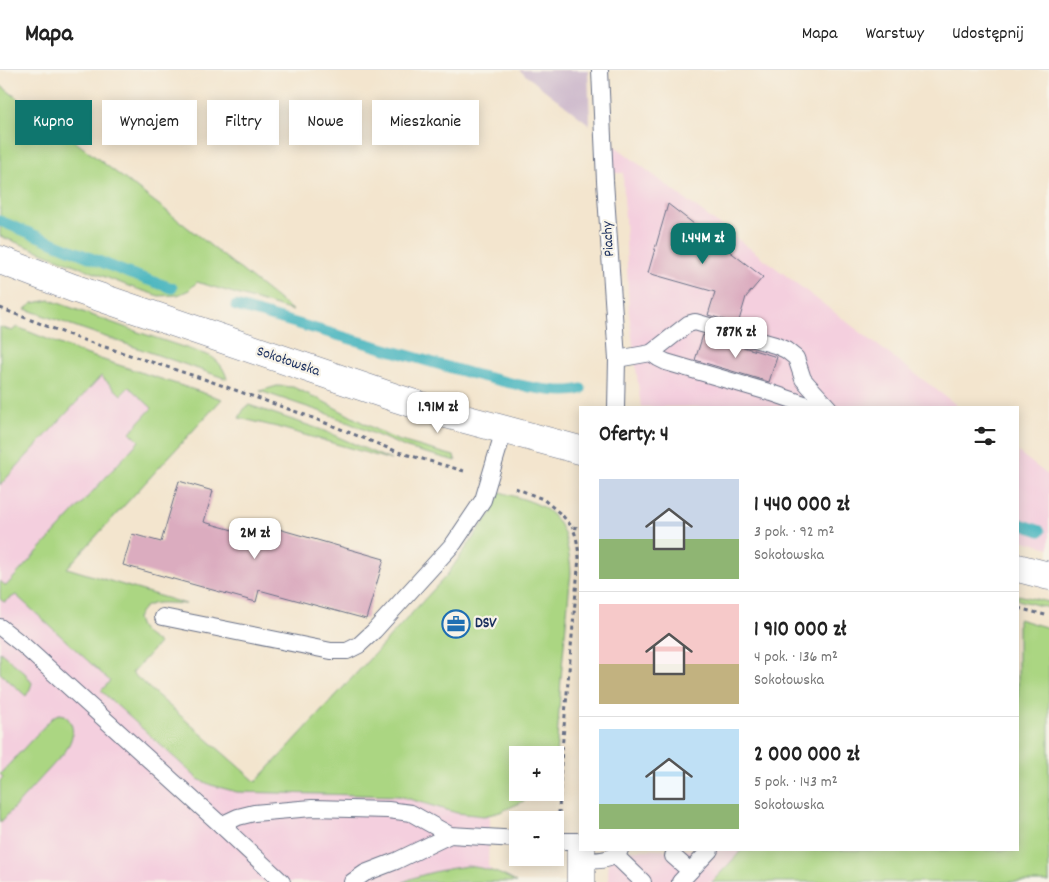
<!DOCTYPE html>
<html lang="pl">
<meta charset="utf-8">
<style>
:root{--surface:#fff;--page:#f2f2f2;--text:#222;--muted:#767676;--line:#e0e0e0;--accent:#0f766e}
body{margin:0;font-family:Dekko,sans-serif;background:var(--page);color:var(--text);height:100vh;display:flex;flex-direction:column;font-size:19px;white-space:nowrap}
*{box-sizing:border-box;margin:0}
p{font-size:16px;color:var(--muted)}
.icon{flex:none;width:28px;height:28px;fill:none;stroke:currentColor;stroke-width:2;stroke-linecap:round;stroke-linejoin:round}
.map{position:relative;flex:1;overflow:hidden}
.sheet{position:absolute;left:579px;top:336px;width:440px;height:445px;display:flex;flex-direction:column;background:var(--surface);border-radius:0px;box-shadow:0 2px 12px #0003}
.sheet>*{flex:none}
.guide{position:absolute;left:15px;top:30px;width:475px;height:45px;display:flex;gap:10px}
.fabs{position:absolute;left:509px;top:676px;display:grid;gap:10px}
.fabs a{display:grid;place-items:center;width:55px;height:55px;border-radius:0px;background:var(--surface);box-shadow:0 2px 12px #0003;font-size:25px}
.price{position:absolute;translate:-50% -42px;padding:0 11px;border-radius:10px;background:#fff;color:#222;font-size:16px;line-height:32px;filter:drop-shadow(0 1px 2px #0008)}
.price::after{content:'';position:absolute;left:50%;top:30px;width:15px;height:11px;margin-left:-8px;background:inherit;clip-path:polygon(0 0,100% 0,50% 100%)}
.price.active{background:var(--accent);color:#fff}
ul{padding:0;list-style:none}
li{display:flex;align-items:center;gap:15px;height:125px;padding:0 20px}
li+li{border-top:1px solid var(--line)}
li span{display:grid;place-items:center;flex:none;width:140px;height:100px;border-radius:0px;color:#555}
li>.icon{margin-inline-start:auto}
span .icon{width:60px;height:60px;fill:#fffc;stroke-width:1}
li b{font-size:21px}
h2{display:flex;justify-content:space-between;align-items:center;height:60px;padding:0 20px;font-size:21px}
.chip{padding:0 18px;border-radius:0px;background:var(--surface);box-shadow:0 2px 12px #0003;font-size:18px;line-height:45px}
.chip.active{background:var(--accent);color:#fff}
header{display:flex;align-items:center;gap:30px;box-sizing:border-box;height:70px;padding:0 25px;background:var(--surface);border-bottom:1px solid var(--line)}
header strong{font-size:24px}
nav{display:flex;gap:28px;margin-inline-start:auto;font-size:18px}
.map>svg:first-child{display:block}
.built{fill:#f4cfde}
.industrial{fill:#d0bdce}
.green{fill:#abd682;stroke:#638270}
.lines{fill:none;stroke-linecap:round;stroke-linejoin:round}
.stream{stroke:#43b3bd;stroke-width:11}
.building{fill:#dbacbf}
.service-casing{stroke:#676f85;stroke-width:18}
.minor-casing{stroke:#676f85;stroke-width:29}
.tertiary-casing{stroke:#676f85;stroke-width:29}
.path{stroke:#676f85;stroke-width:3;stroke-dasharray:4 4;stroke-linecap:butt}
.service{stroke:#fff;stroke-width:16}
.minor{stroke:#fff;stroke-width:28}
.tertiary{stroke:#fff;stroke-width:28}
.labels{text-anchor:middle;dominant-baseline:central;stroke-width:4.5;stroke-linejoin:round;paint-order:stroke}
.street-label{font-size:15px;fill:#1b2f5e;stroke:#f7f3e8}
.poi-label{font-size:15px;font-weight:bold;fill:#1b2f5e;stroke:#f7f3e8;text-anchor:start}
</style>
<header>
<strong>Mapa</strong>
<nav><a>Mapa</a><a>Warstwy</a><a>Udostępnij</a></nav>
</header>
<div class="map">
<svg width="1049" height="812" viewBox="0 0 1049 812">
<rect width="100%" height="100%" fill="#f7f3e8"/>
<filter id="ink" filterUnits="userSpaceOnUse"><feTurbulence type="fractalNoise" baseFrequency=".02" numOctaves="2"/><feDisplacementMap in="SourceGraphic" scale="10" xChannelSelector="R" yChannelSelector="G"/><feConvolveMatrix kernelMatrix="1 2 1 2 8 2 1 2 1" color-interpolation-filters="sRGB"/></filter>
<filter id="wash" filterUnits="userSpaceOnUse"><feTurbulence type="fractalNoise" baseFrequency=".0096" numOctaves="4" result="noise"/><feDisplacementMap in="SourceGraphic" scale="20" xChannelSelector="R" yChannelSelector="G"/><feGaussianBlur stdDeviation="1.12" result="paint"/><feColorMatrix in="noise" values="0 0 0 0 0 0 0 0 0 0 0 0 0 0 0 0 0 1.4 0 .05"/><feComposite in="paint" operator="in"/></filter>
<g filter="url(#wash)">
<rect width="100%" height="100%" fill="#f3e5ce"/>
<g class="built">
<path d="M612 74 623 82 959 337H641L629 243 623 103H614Z"/>
<path d="M82 283 222 329 66 498 131 603 256 712 447 505 518 685 490 729 488 796 502 812H0V371Z"/>
<path d="M1018 382 1049 406V478L1018 469Z"/>
<path d="M609 780H742L712 812H608Z"/>
</g>
<path class="industrial" d="M519 0H588L590 55Z"/>
<g class="green">
<path d="M0 15 163 138 293 241 197 212 189 220 178 225 159 226 131 217 0 166Z"/>
<path d="M50 230 138 262 210 286C219 291 225 300 227 309L25 239 33 233Z"/>
<path d="M0 257 12 261 17 257 82 283 222 329 67 498 186 534C173 534 151 529 142 540 140 542 139 545 137 548 140 562 147 565 159 573L132 603 256 712 447 505 485 451 491 444 500 422C536 433 561 436 568 480 570 491 572 500 570 511L561 608 555 704V685H518V722L538 723 518 734 500 742 484 746 457 743 399 726 237 722 211 715 198 709 101 621 110 611 16 525 4 532 0 529V511L6 516 139 371 130 362 152 338 129 317 121 325 101 306 0 415Z"/>
<path d="M277 316 293 317 310 325 311 327 317 328 384 364 397 370 454 386 456 391 407 378 328 344 260 321Z"/>
<path d="M249 335 322 360 391 390 277 357 239 348 244 339Z"/>
<path d="M1018 525 1049 532V538L1018 530Z"/>
<path d="M1018 549 1049 558V812H712L742 780H1018Z"/>
<path d="M0 582 25 603 32 613 30 619 26 626 0 603Z"/>
<path d="M60 644 65 645C77 658 73 668 65 682L0 753V711L3 707 0 704 51 649 56 645Z"/>
<path d="M468 796C485 798 501 803 516 812H403C424 803 445 799 468 796Z"/>
</g>
<g class="lines">
<g class="stream">
<path d="M0 151 128 203 172 218"/>
<path d="M236 236 469 303C495 309 556 327 581 319"/>
<path d="M1018 453 1040 461"/>
</g>
</g>
<g id="blocks">
<g class="building">
<path d="M668 134 763 207 746 227 738 254 708 245 715 222 648 203Z"/>
<path d="M703 265 777 287 769 312 695 290Z"/>
<path d="M179 411 213 421 204 452 272 471 275 458 384 489 366 549 259 520 256 532 123 495 132 464 161 472Z"/>
</g>
</g>
</g>
<g filter="url(#ink)">
<use href="#blocks" fill-opacity="0" stroke="#676f85" stroke-width="1"/>
<g class="lines">
<g class="service-casing">
<g id="service">
<path d="M600 0 605 111 617 289 616 338"/>
<path d="M651 283 688 254 695 252 775 275 786 280 796 288 803 309 809 316 829 338"/>
<path d="M617 289 651 283 658 288 666 292 772 323 816 338"/>
<path d="M163 547 331 581H347L359 575 374 561 454 473 483 430 504 360"/>
<path d="M0 557 24 576 221 755 282 812"/>
<path d="M221 755 238 747 254 743 312 738 388 740 411 743 450 765 518 769"/>
<path d="M555 771H580"/>
<path d="M616 786 643 812"/>
<path d="M673 786 690 801"/>
<path d="M581 792C596 789 610 793 620 780"/>
<path d="M352 812 365 803 396 791 450 765"/>
<path d="M680 812 710 780"/>
</g>
</g>
<g class="minor-casing">
<path id="minor" d="M581 780V812"/>
</g>
<g class="tertiary-casing">
<g id="tertiary">
<path d="M0 190 73 218 396 328 446 344 580 380"/>
<path d="M1018 498 1049 506"/>
</g>
</g>
<g class="path">
<path d="M0 238 80 269 204 309 308 346 398 382 464 401"/>
<path d="M515 418 543 429 562 445 572 457 580 458"/>
<path d="M1018 538 1049 546"/>
<path d="M559 744 561 691 579 487C578 477 577 466 572 457"/>
</g>
<use href="#service" class="service"/>
<use href="#minor" class="minor"/>
<use href="#tertiary" class="tertiary"/>
</g>
</g>
<defs>
<g id="office-ring" transform="scale(1.4375)"><circle r="9.5" fill="#f7f3e8" stroke="#1f6fb2" stroke-width="1.5"/><path d="M-6-3h4V-5.5h4V-3h4V5H-6ZM-1-4.5V-3h2v-1.5ZM-6 0V1H6V0Z" fill="#1f6fb2"/></g>
</defs>
<g fill-rule="evenodd">
<use href="#office-ring" x="456" y="554"/>
</g>
<g class="labels">
<g class="street-label">
<text transform="translate(609 169) rotate(-94)">Piachy</text>
<text transform="translate(288 292) rotate(19)">Sokołowska</text>
</g>
<g class="poi-label">
<text x="475" y="554">DSV</text>
</g>
</g>
</svg>
<div class="fabs">
<a>+</a>
<a>−</a>
</div>
<b class="price active" style="left:703px;top:195px">1.44M zł</b>
<b class="price" style="left:736px;top:289px">787K zł</b>
<b class="price" style="left:438px;top:364px">1.91M zł</b>
<b class="price" style="left:255px;top:490px">2M zł</b>
<div class="guide">
<a class="chip active">Kupno</a>
<a class="chip">Wynajem</a>
<a class="chip">Filtry</a>
<a class="chip">Nowe</a>
<a class="chip">Mieszkanie</a>
</div>
<section class="sheet">
<h2>Oferty: 4<svg class="icon" aria-label="filters" viewBox="0 0 24 24"><path d="M4 7h16M4 17h16"/><circle cx="9" cy="7" r="2"/><circle cx="15" cy="17" r="2"/></svg></h2>
<ul>
<li><span style="background:linear-gradient(#c9d6e8 60%,#8fb573 0)"><svg class="icon" aria-label="home" viewBox="0 0 24 24"><path d="M3 11l9-7 9 7M6 9v11h12V9"/></svg></span><div><b>1 440 000 zł</b><p>3 pok. · 92 m²</p><p>Sokołowska</p></div></li>
<li><span style="background:linear-gradient(#f6c9c9 60%,#c2b280 0)"><svg class="icon" aria-label="home" viewBox="0 0 24 24"><path d="M3 11l9-7 9 7M6 9v11h12V9"/></svg></span><div><b>1 910 000 zł</b><p>4 pok. · 136 m²</p><p>Sokołowska</p></div></li>
<li><span style="background:linear-gradient(#bfe0f5 75%,#8fb573 0)"><svg class="icon" aria-label="home" viewBox="0 0 24 24"><path d="M3 11l9-7 9 7M6 9v11h12V9"/></svg></span><div><b>2 000 000 zł</b><p>5 pok. · 143 m²</p><p>Sokołowska</p></div></li>
</ul>
</section>
</div>
